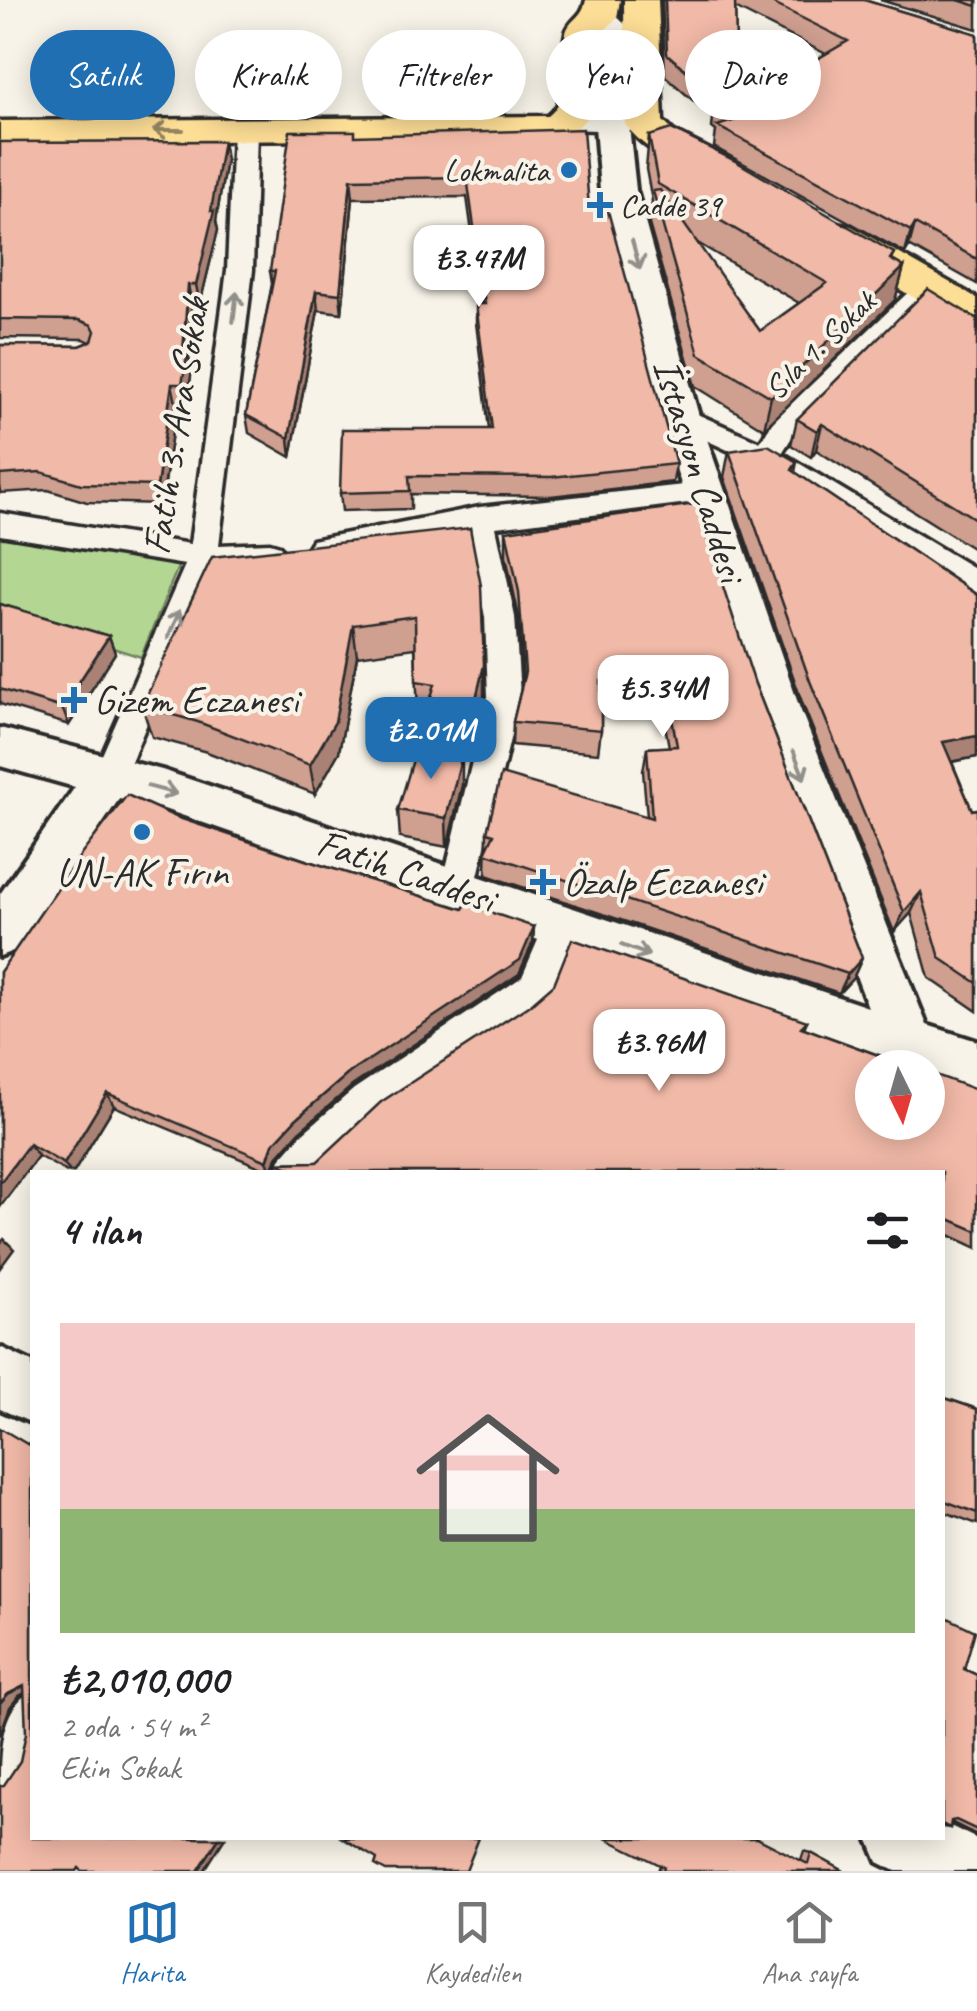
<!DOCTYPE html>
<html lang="tr">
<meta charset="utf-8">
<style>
:root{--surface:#fff;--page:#f2f2f2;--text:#202124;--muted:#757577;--line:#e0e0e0;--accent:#1f6fb2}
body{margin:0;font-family:Caveat,sans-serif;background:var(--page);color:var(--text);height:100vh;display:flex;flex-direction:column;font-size:38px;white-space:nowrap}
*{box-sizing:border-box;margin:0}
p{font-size:32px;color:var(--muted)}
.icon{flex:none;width:55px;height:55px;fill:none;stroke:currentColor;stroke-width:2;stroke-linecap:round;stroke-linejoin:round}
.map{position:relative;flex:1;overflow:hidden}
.sheet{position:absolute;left:30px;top:1170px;width:915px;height:670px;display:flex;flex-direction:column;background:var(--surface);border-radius:0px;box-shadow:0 5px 25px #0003}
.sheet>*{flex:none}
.banner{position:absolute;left:30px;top:30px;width:918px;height:90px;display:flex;gap:20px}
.needle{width:65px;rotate:175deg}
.buttons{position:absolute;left:855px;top:1050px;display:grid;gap:20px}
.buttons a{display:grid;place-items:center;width:90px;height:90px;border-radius:50%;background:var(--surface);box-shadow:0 5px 25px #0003;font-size:50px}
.price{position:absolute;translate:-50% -85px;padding:0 22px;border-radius:20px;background:#fff;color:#222;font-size:32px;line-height:65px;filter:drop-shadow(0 2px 5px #0008)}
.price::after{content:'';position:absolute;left:50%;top:60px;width:30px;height:22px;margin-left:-15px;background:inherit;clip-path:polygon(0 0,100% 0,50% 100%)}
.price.selected{background:var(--accent);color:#fff}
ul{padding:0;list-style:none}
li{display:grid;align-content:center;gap:20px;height:530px;padding:0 30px}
li span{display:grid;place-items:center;height:310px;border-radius:0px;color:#555}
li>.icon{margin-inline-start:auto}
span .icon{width:180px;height:180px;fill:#fffc;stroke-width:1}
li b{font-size:42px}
h2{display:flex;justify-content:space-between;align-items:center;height:120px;padding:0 30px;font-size:42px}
.chip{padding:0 35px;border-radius:45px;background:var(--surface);box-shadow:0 5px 25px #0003;font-size:35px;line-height:90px}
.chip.selected{background:var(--accent);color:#fff}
.tab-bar{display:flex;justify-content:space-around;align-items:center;height:140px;border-top:2px solid var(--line);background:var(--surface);font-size:28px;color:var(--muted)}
.tab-bar a{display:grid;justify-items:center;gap:5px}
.tab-bar .selected{color:var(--accent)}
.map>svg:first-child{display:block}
.green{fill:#b3d792;stroke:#6f815e;stroke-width:2.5}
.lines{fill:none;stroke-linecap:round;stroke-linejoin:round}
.street-casing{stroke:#2b2b2b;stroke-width:7}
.secondary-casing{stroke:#2b2b2b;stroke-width:8}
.primary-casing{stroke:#2b2b2b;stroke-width:7}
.street{fill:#f7f3e8;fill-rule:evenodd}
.secondary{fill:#f7f3e8;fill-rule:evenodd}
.primary{fill:#fdde96;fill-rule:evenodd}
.wall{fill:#cf9f90;stroke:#2b2b2b;stroke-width:2.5;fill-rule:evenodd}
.shaded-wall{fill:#a98275;stroke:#2b2b2b;stroke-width:2.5}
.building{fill:#f1b9a7;stroke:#2b2b2b;stroke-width:2.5}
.oneway{stroke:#948460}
.oneway2{stroke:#918f8a}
.poi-dot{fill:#1f6fb2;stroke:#f7f3e8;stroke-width:4}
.labels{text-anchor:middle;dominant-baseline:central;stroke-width:8;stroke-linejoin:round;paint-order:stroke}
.far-poi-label{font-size:32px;fill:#2b2b2b;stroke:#f7f3e8;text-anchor:end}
.far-street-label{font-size:32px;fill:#2b2b2b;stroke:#f7f3e8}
.street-label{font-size:40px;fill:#2b2b2b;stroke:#f7f3e8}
.poi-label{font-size:40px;fill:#2b2b2b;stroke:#f7f3e8;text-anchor:start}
</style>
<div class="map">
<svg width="977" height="1871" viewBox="0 0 977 1871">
<rect width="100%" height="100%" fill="#f7f3e8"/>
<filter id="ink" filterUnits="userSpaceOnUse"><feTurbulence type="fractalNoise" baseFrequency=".01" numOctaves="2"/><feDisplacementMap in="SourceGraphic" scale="20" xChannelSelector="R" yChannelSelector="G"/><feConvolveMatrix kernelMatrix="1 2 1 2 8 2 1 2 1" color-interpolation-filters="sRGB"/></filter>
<g filter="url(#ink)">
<path class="green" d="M0 535 180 562 141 657 12 616 0 603Z"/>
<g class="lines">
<g class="street-casing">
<g id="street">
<path d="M566 117H640L652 124 640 131 558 129 554 124Z"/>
<path d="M245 123 257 130 253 270 219 545 270 543 280 546 285 554 280 562 213 567 124 778 120 787 108 791 96 787 92 778 185 565 0 535V513L190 544 227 270 233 130Z"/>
<path d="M928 280 941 288 937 294 794 434 782 453 977 570V595L756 463 669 423 665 416 669 409 679 406 760 442 774 420 919 282Z"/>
<path d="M702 483 712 486 716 493 712 500 496 527 515 617 520 696 475 889 470 899 458 904 446 899 441 889 488 696 485 617 468 531 322 559 312 556 307 548 312 540 480 507Z"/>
<path d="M562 908 574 912 579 923 549 998 528 1016 381 1113 318 1172H275L280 1159 302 1134 354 1089 522 977 550 912Z"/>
<path d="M32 1691C34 1728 40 1773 0 1789 0 1752 0 1708 32 1691Z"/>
</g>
</g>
<g class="secondary-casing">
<g id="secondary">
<path d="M600 8 611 11 630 29 629 126 636 190 699 416 799 706 927 1025 977 1041V1092L928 1073V1068H911L813 1036 161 808 119 799 18 949 0 956V894L75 787 0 766V728L162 770 868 1007 753 706 659 416 600 190 595 126 598 32 584 18 589 11Z"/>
<path d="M0 1347 32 1362V1423L0 1409Z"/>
<path d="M942 1822 977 1839V1871H896L878 1862 868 1838H942Z"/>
</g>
</g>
<g class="primary-casing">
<g id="primary">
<path d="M586 0H620L617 18 601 34C599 76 604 126 555 138L0 143V121L548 116C573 97 559 59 566 33 570 18 582 19 586 0Z"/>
<path d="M624 0H658L663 121 673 131 732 161 737 169 732 177C698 185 644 151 625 124Z"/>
<path d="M837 223 851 226 977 298V330L962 326 823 244 817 235 823 226Z"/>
</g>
</g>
<use href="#street" class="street"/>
<use href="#secondary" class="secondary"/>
<use href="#primary" class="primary"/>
</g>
<g class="wall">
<path d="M662 0H864L977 34V284L909 246 905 253 714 147 716 131 712 128 713 118 665 76ZM735 8 826 54 779 81 737 94Z"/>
<path d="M880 0H977V29Z"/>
<path d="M355 136 589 208 676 464 673 482 551 496 411 494V509L342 511 340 493 489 429 476 323V304H482L467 197 353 198 342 313 318 310 291 457 249 433 246 415 272 284 270 271Z"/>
<path d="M649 136 894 253 892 260 904 267 895 300 764 429 695 386 649 224 652 201 646 169ZM696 242 799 303 760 331Z"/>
<path d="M0 142 226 160 216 221 218 230 200 304H192L188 354 192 371 186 403H176L162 504 87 502 48 490 0 493V345L80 346 90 342 84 339 0 338Z"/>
<path d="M977 319V551L816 450 811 457 791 445 797 419Z"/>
<path d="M729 451 797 462 795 472 977 595V757L952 762 972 810 977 809V1011L929 978 911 913 894 932 803 705 724 477Z"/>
<path d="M470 528 484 696 473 741 430 737 428 713 418 712 415 648 357 656 339 752 315 794 207 752 152 737 142 706Z"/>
<path d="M506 531 755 684 862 958 853 978 839 993 486 875 487 832 647 817 643 771 647 748 669 747 662 709 601 704V730L598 753 512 745 513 722 523 680 519 617 506 556Z"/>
<path d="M0 604 109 636 115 653 69 725 0 704Z"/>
<path d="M462 785 447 847 400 838 398 810Z"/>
<path d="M176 817 308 861 463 909 534 927 533 942 519 974 352 1086 299 1132 277 1157 272 1172 114 1106 74 1172H67L38 1156 0 1207V972Z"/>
<path d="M807 1021 804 1028 975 1090 977 1087V1248L942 1232V1172H280L276 1163 317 1162Z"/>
<path d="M942 1397 977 1409V1524L942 1511Z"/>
<path d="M942 1615 964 1669 977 1675V1835L951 1822 950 1828 942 1827Z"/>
<path d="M804 1851 811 1853 844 1871H658L660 1865 801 1860Z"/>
</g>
<g class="shaded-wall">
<path d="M223 141 226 160 216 221 218 230 200 304 196 285Z"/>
<path d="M351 179 353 198 342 313 340 294Z"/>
<path d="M915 224 909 246 905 253 911 231Z"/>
<path d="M894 253 886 284 904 267 895 300 764 429 771 397 890 259Z"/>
<path d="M188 285 192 304 188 354 192 371 186 403 182 384Z"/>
<path d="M316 291 318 310 291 457 289 438Z"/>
<path d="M172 384 176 403 162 504 157 486Z"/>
<path d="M822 424 816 450 811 457 817 431Z"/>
<path d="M353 625 357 656 339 752 315 794 310 765Z"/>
<path d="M109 636 115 653 69 725 62 708Z"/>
<path d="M484 665V696L473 741V711Z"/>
<path d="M977 736V757L933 765 943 742Z"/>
<path d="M462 756V785L447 847 446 818Z"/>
<path d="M921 892 911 913 894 932 904 912Z"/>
<path d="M534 927 533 942 519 974 352 1086 299 1132 277 1157 272 1172 267 1161 273 1144 296 1119 349 1073Z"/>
<path d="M862 958 853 978 839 993 848 974Z"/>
<path d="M107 1093 114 1106 74 1172H70L64 1164Z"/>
<path d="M29 1144 38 1156 0 1207V1183Z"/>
<path d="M4 1239 14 1249 0 1268V1244Z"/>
<path d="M24 1686 32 1689 19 1696 10 1707 0 1735V1703L8 1694Z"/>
<path d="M219 1838H225L204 1871H198Z"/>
</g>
<g class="building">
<path d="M665 0H735L737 94 771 76 779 81 848 41 766 0H864L977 34V259L915 224 911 231 717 126 736 120 715 107 723 102 667 54Z"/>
<path d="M958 0H977V6Z"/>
<path d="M583 129 589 208 607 207 676 464 551 477 409 476 410 491 340 493 342 429H492L476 304H485L467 177 351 179 340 294 316 291 289 438 246 415 275 271H270L290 131H355V136Z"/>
<path d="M671 129 737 162 894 253 890 259 904 267 771 397 699 354 653 191 660 190 760 331 827 283 658 184 649 136Z"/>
<path d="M223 141 211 211H214L196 285H188L183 352H188L182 384H172L157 486 81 484 41 472 0 475V345L80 346 92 341 95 331 92 325 79 320 0 319V142Z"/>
<path d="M928 289 977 319V520L822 424 817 431 797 419Z"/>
<path d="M768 445 797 462 792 470 977 595V736L943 742 972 810 977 809V983L940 958 921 892 904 912 810 681 729 451Z"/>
<path d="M696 504 755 684 862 958 848 974 485 853 494 834 487 832 501 774 652 818 647 748 677 746 666 686 601 681V730L513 722 525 672 519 592 506 531Z"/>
<path d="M470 528 481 586 484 665 473 711 428 707 435 684 416 681 415 616 353 625 335 722 310 765 198 722 142 706 212 557Z"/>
<path d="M0 604 109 636 62 708 0 689Z"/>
<path d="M418 743 462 756 446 818 398 810Z"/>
<path d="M127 795 176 817 308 861 463 909 466 904 534 927 520 960 349 1073 296 1119 273 1144 267 1161 107 1093 64 1164 29 1144 0 1183V972L77 860Z"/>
<path d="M572 939 807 1021 801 1027 914 1068H872V1122H928V1072L977 1090V1231L942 1216V1172H301L276 1163 317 1162 381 1102 531 1004 554 984Z"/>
<path d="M942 1397 977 1409V1513L942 1500Z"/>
<path d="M0 1428 32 1447V1838H219L198 1871H82L79 1868 77 1871H0V1786L4 1785 20 1761 26 1733 24 1686 8 1694 0 1703Z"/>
<path d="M942 1615 975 1631 964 1669 977 1675V1830L956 1820 951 1821 950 1828 942 1824Z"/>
<path d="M342 1838H479L466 1871H386L375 1865 377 1859Z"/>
<path d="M605 1838H757L808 1864 811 1853 844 1871H663L664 1867Z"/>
</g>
<defs><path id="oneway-shaft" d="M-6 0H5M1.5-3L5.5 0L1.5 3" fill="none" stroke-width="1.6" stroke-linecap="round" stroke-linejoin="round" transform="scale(2.5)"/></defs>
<use class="oneway" href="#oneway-shaft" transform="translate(168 130) rotate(180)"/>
<g class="oneway2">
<use href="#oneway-shaft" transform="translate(636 255) rotate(75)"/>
<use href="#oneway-shaft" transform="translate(235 307) rotate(-83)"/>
<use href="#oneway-shaft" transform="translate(174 624) rotate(-67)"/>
<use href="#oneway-shaft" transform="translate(799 765) rotate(69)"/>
<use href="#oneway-shaft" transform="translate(162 790) rotate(15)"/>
<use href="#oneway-shaft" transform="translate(635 950) rotate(20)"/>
</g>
</g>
<g class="poi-dot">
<circle cx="569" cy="170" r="10"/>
<path d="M595 190h10v10h10v10h-10v10h-10v-10h-10v-10h10z"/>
<path d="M69 685h10v10h10v10h-10v10h-10v-10h-10v-10h10z"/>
<circle cx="142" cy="832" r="10"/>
<path d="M538 867h10v10h10v10h-10v10h-10v-10h-10v-10h10z"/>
</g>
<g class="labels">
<g class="far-poi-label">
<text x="549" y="170">Lokmalita</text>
<text x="620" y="205" text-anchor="start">Cadde 39</text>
</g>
<g class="far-street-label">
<text transform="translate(820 345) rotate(-44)">Sıla 1. Sokak</text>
</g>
<g class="street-label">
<text transform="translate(176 426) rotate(-81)">Fatih 3. Ara Sokak</text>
<text transform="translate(699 470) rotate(73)">İstasyon Caddesi</text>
<text transform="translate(406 871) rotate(19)">Fatih Caddesi</text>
</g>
<g class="poi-label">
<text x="94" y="700">Gizem Eczanesi</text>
<text x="142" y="872" text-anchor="middle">UN-AK Fırın</text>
<text x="563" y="882">Özalp Eczanesi</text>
</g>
</g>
</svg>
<div class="buttons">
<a><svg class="needle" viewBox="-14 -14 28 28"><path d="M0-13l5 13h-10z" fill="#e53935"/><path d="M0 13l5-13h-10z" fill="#757577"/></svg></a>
</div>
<b class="price" style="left:479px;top:310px">₺3.47M</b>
<b class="price" style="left:663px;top:740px">₺5.34M</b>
<b class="price selected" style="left:431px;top:782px">₺2.01M</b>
<b class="price" style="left:659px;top:1094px">₺3.96M</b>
<div class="banner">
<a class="chip selected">Satılık</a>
<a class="chip">Kiralık</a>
<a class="chip">Filtreler</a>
<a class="chip">Yeni</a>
<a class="chip">Daire</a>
</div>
<section class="sheet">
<h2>4 ilan<svg class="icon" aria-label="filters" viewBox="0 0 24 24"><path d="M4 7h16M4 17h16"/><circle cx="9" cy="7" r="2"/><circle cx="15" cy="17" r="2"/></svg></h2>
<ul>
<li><span style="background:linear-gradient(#f6c9c9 60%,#8fb573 0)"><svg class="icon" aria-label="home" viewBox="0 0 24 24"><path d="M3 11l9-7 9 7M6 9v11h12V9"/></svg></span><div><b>₺2,010,000</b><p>2 oda · 54 m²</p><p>Ekin Sokak</p></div></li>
</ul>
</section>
</div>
<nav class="tab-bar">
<a class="selected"><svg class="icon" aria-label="map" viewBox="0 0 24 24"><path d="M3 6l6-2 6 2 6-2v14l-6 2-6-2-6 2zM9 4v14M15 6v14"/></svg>Harita</a>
<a><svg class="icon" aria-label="saved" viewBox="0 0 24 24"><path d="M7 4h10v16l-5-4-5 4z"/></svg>Kaydedilen</a>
<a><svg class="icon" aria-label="home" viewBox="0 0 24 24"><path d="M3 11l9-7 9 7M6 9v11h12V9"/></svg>Ana sayfa</a>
</nav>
